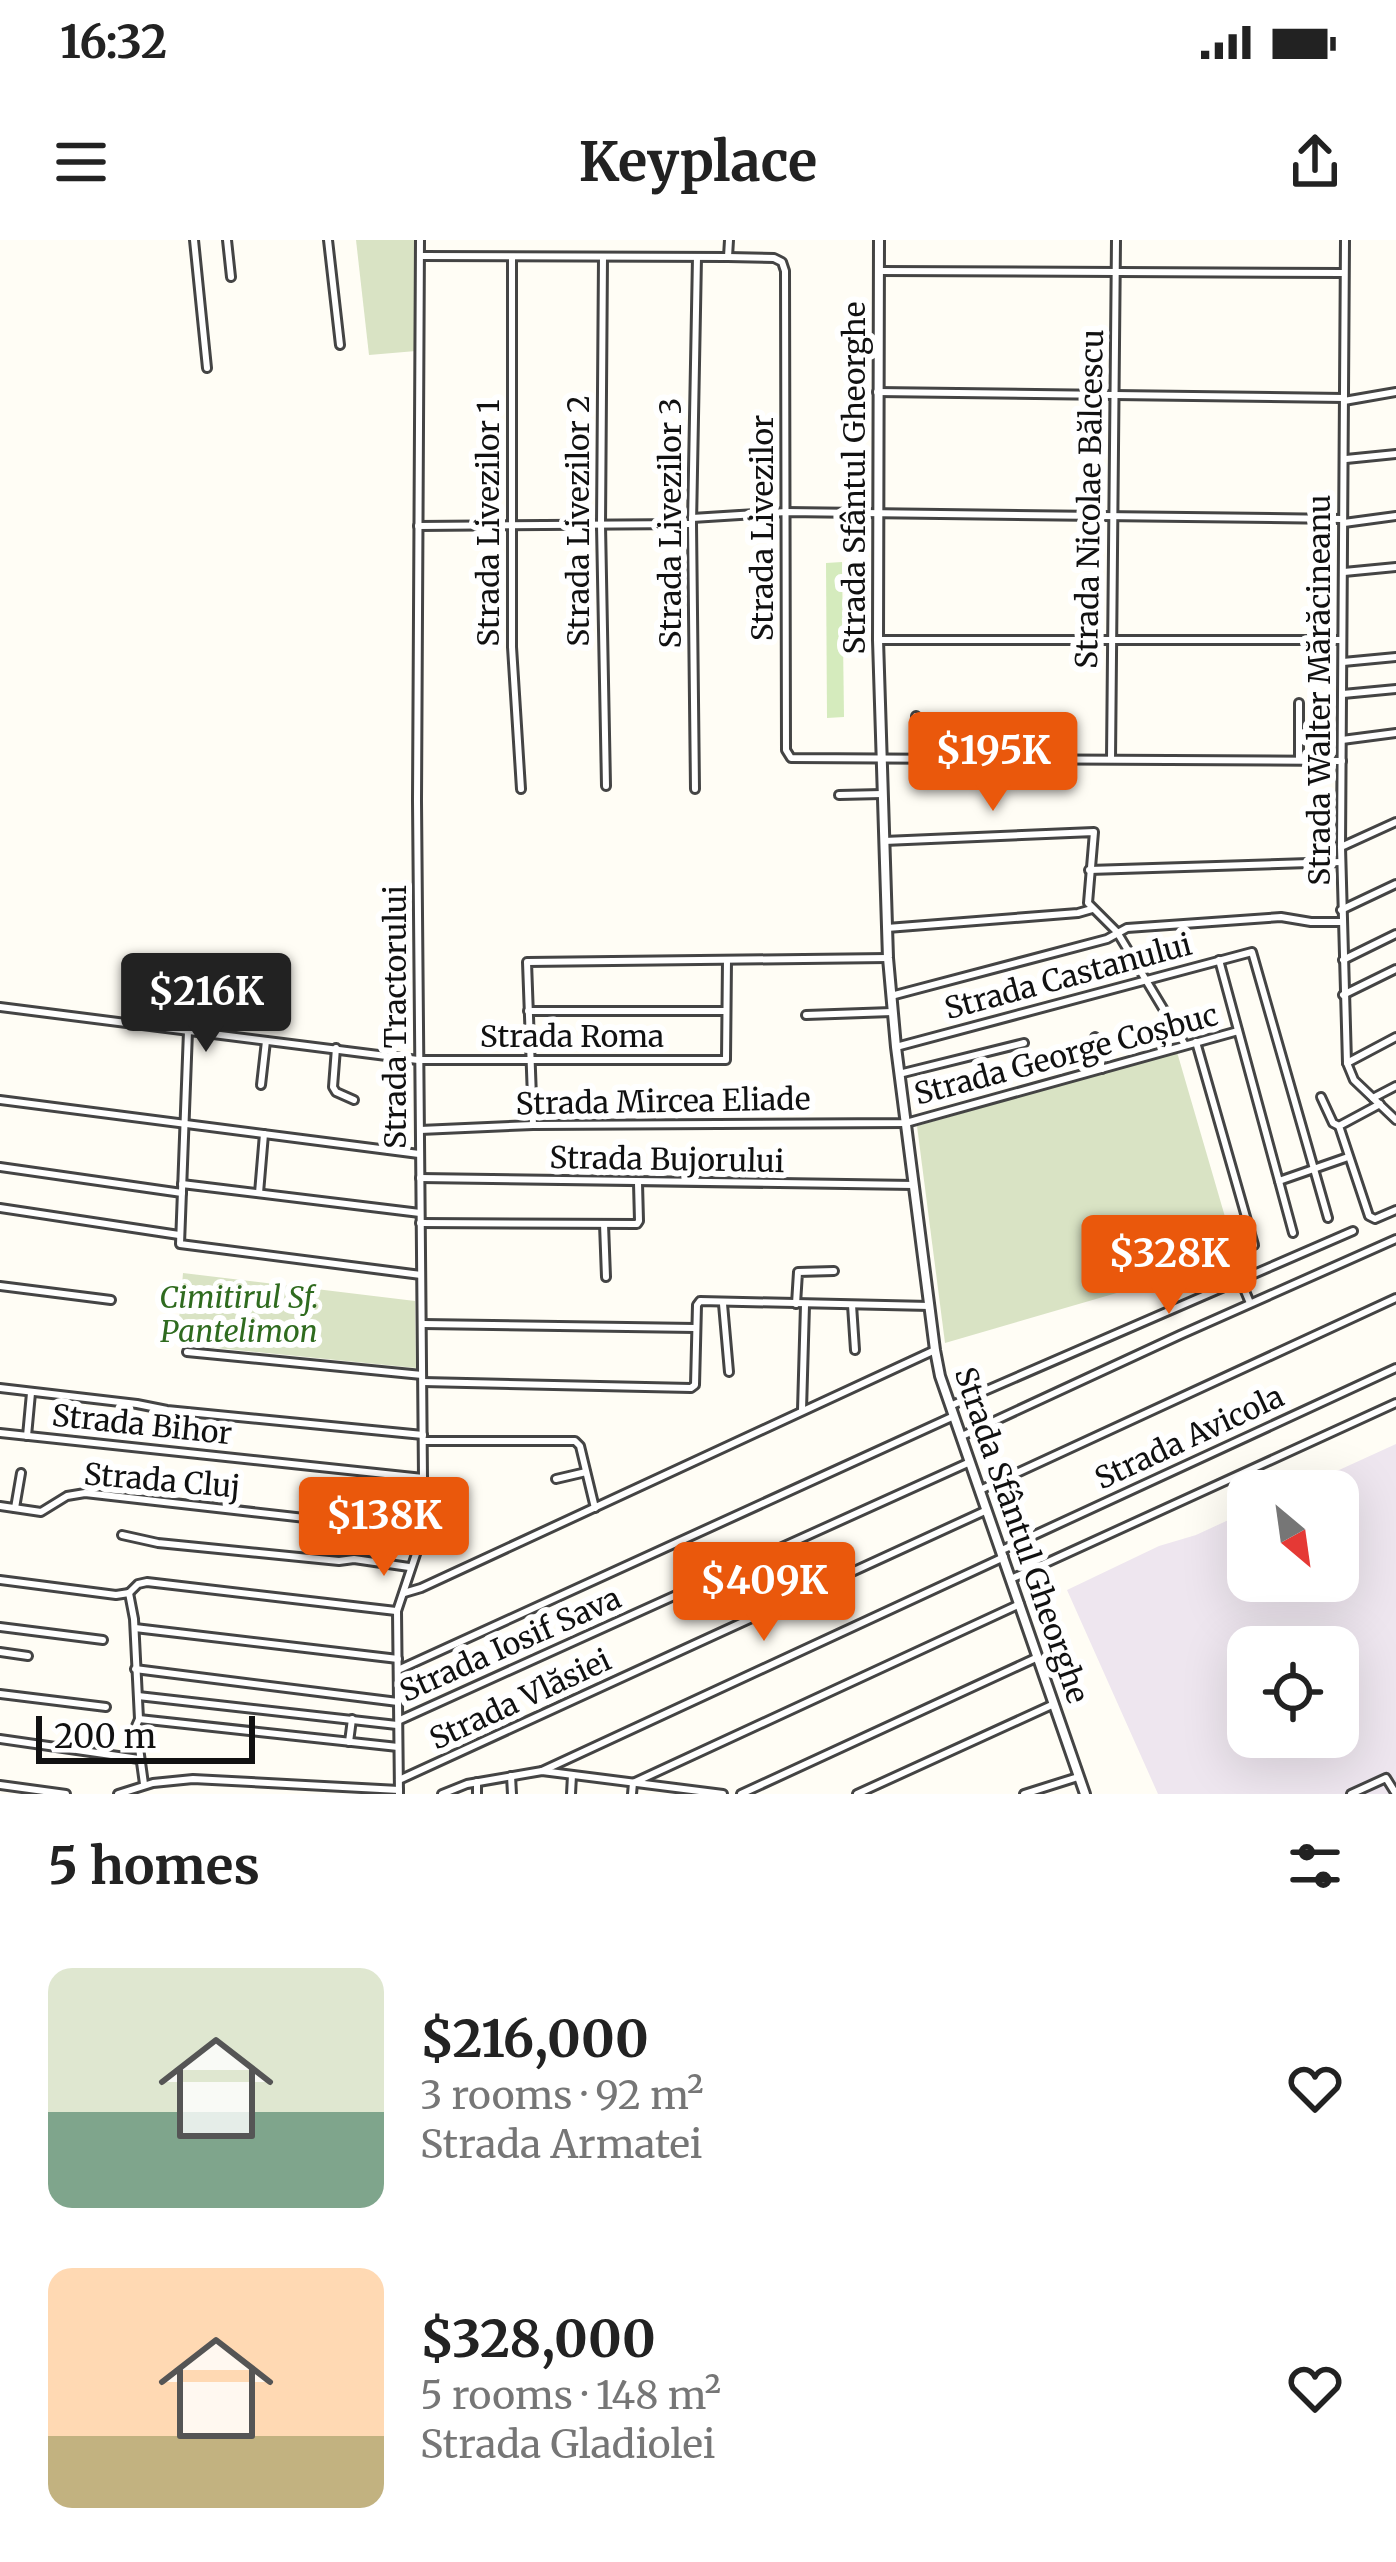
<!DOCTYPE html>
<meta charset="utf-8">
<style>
:root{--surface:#fff;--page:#f2f2f2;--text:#222;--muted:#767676;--accent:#ea580c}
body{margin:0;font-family:Merriweather,serif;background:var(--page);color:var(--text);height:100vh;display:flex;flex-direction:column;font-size:45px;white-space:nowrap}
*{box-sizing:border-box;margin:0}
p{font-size:39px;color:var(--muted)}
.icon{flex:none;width:66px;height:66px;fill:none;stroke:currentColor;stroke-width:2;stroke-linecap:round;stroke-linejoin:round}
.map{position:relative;height:1554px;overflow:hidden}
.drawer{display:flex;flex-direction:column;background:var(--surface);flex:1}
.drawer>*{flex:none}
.needle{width:78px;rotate:151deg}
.fabs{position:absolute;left:1227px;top:1230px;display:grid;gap:24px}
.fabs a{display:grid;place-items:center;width:132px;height:132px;border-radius:24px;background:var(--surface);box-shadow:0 12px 48px #0002;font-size:60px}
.scale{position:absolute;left:36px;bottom:30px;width:219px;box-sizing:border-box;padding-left:12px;border:6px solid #111;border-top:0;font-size:33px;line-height:42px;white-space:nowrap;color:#111;-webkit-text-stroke:9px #fff;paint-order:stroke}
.price{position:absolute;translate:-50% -102px;padding:0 27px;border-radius:12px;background:var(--accent);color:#fff;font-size:39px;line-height:78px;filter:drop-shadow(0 3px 6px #0008)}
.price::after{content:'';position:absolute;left:50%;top:72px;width:36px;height:27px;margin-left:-18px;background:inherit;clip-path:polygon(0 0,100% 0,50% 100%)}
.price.active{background:#222;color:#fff}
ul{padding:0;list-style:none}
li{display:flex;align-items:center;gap:36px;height:300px;padding:0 48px}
li span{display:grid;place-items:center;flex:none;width:336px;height:240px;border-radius:24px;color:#555}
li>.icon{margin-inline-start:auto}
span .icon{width:144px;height:144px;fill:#fffc;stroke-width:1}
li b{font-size:51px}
h2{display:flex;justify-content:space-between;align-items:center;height:144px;padding:0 48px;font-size:51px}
.status{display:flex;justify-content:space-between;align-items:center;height:84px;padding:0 60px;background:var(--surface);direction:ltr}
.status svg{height:33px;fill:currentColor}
header{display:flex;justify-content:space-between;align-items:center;height:156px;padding:0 48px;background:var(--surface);font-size:54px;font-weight:700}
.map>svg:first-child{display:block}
.industrial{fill:#eee6ef;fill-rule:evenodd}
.green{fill:#d5ebbd}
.cemetery{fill:#d9e3c4}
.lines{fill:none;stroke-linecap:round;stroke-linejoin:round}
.minor-casing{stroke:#444;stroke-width:12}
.tertiary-casing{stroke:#444;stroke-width:14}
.minor{stroke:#fff;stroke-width:6}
.tertiary{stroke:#fff;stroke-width:8}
.labels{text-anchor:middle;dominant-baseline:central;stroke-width:12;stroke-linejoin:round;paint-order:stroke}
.street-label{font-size:30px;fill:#111;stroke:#fff}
.park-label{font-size:30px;font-style:italic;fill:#2f6b1f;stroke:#fff}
</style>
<div class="status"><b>16:32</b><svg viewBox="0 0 49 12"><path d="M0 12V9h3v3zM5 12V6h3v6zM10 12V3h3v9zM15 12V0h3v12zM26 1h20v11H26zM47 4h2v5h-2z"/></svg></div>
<header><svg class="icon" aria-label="menu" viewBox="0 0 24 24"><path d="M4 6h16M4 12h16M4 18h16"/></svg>Keyplace<svg class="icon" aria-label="share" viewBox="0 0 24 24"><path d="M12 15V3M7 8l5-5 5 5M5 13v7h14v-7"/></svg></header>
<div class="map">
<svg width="1396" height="1554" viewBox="0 0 1396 1554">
<rect width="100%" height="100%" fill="#fffdf5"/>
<path class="industrial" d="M1396 1204V1554H1158L1067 1350 1159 1306 1196 1295 1248 1271V1341H1338V1251H1293ZM1248 1407H1338V1497H1248Z"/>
<path class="green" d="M842 322 844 477 827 478 826 323Z"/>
<g class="cemetery">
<path d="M356 0H417L416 111 369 115Z"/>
<path d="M1177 812 1237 1018 945 1103 917 886Z"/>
<path d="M183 1033 415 1061 416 1128 177 1104Z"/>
</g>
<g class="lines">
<g class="minor-casing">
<g id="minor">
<path d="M194 0 207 128"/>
<path d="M227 0 231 37"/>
<path d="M328 0 340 105"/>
<path d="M1345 0 1341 607 1347 823 1354 840 1396 880"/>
<path d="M420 16 728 17 774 18 782 22 785 31 786 510 791 518 1342 521"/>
<path d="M512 17V407L521 549"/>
<path d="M603 17 601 285 606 546"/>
<path d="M728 17 729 0"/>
<path d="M879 31 1343 33"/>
<path d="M877 152 1344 158"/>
<path d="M1344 161 1396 152"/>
<path d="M1346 219 1396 214"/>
<path d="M692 278 786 272 1342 279"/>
<path d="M1344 283 1396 276"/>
<path d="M418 286 690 284"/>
<path d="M1344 332 1396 327"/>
<path d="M878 400H1342"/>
<path d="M1343 422 1396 417"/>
<path d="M1343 454 1396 449"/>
<path d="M1299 463V520"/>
<path d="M1342 500 1396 493"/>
<path d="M1111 519 1116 0"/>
<path d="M915 520 916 476"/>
<path d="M695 549 692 284 697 17"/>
<path d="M839 555 882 554"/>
<path d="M884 601 1094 592 1088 663 1117 692 1185 805"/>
<path d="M1341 607 1396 582"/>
<path d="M1089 630 1341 622"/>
<path d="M1341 670 1396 644"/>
<path d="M887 688 1078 673 1092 669"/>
<path d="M1219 720 1293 993"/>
<path d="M1343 720 1396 694"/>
<path d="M1343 755 1396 729"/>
<path d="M891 756 1107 699 1127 688 1281 677 1311 682H1342"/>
<path d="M0 767 418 820H726L727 720"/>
<path d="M528 771H726"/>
<path d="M806 775 892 772"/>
<path d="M188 791 180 1004 421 1035"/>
<path d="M1095 797 1102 829"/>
<path d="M1196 802 1254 1005"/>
<path d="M896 807 1252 712 1328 978"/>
<path d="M336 808 333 847 336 852 354 860"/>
<path d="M1347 823 1396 797"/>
<path d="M899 834 1024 803"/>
<path d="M261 845 266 801"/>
<path d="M1321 857 1333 883 1339 886"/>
<path d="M1373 858 1396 846"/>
<path d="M0 860 419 914"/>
<path d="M1380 864 1339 886 1369 976 1375 979 1396 970"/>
<path d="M533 885 527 722 888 718"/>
<path d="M420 890 533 885 906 883 1238 791"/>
<path d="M0 927 182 953"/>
<path d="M420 938 914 945"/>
<path d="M1279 941 1348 917"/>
<path d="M182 944 420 973"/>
<path d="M259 953 264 894"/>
<path d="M0 968 179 995"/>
<path d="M420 983 637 984 639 981 638 943"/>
<path d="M604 984 606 1037"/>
<path d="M1240 1039 1250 1063"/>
<path d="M0 1046 111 1060"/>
<path d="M723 1064 729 1132"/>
<path d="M796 1064 798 1032 834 1031"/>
<path d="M852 1065 855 1110"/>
<path d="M423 1084 695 1088"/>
<path d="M187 1112 422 1135"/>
<path d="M423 1142 691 1148 695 1145 697 1065 700 1061 930 1066"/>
<path d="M0 1148 137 1164 167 1170 423 1195"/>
<path d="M950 1166 1353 991"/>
<path d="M802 1170 805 1065"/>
<path d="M0 1193 423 1238"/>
<path d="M27 1196 31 1153"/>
<path d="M962 1196 1180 1095 1396 999"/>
<path d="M423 1201H575L580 1206 595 1268"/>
<path d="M556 1239 586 1232"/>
<path d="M980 1250 1396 1058"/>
<path d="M0 1266 41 1272 67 1256 85 1253 420 1291"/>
<path d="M15 1268 21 1233"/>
<path d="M122 1295 158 1303 339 1321 354 1319 409 1327"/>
<path d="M1002 1310 1396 1128"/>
<path d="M1011 1339 1396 1163"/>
<path d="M0 1340 116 1355 129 1353"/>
<path d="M129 1353 138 1344 147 1342 396 1371"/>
<path d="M129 1353 134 1379 139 1479 136 1486 144 1544"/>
<path d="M404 1353 421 1348 935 1110"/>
<path d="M0 1387 103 1400"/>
<path d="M135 1388 398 1419"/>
<path d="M0 1412 28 1416"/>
<path d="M135 1429 398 1462"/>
<path d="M398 1430 954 1176"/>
<path d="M0 1454 106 1467"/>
<path d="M138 1456 397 1485"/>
<path d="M139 1479 398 1507"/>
<path d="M400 1480 970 1222"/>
<path d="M0 1499 139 1519"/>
<path d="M349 1502 352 1479"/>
<path d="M542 1531 1004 1317"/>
<path d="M511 1536 512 1554"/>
<path d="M399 1540 987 1270"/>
<path d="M0 1545 66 1554"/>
<path d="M118 1554 153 1543 193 1539 399 1550"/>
<path d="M399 1554 397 1371 421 1299 423 1238 417 561 420 0"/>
<path d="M442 1554 467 1544 542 1531 723 1554"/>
<path d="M477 1554V1542"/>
<path d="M571 1554 572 1535"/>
<path d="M632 1554 633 1543 1020 1364"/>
<path d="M741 1554 1038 1417"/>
<path d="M857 1554 1054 1464"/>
<path d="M1024 1554 1078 1537"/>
<path d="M1351 1554 1386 1538 1396 1554"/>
</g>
</g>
<g class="tertiary-casing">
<path id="tertiary" d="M879 0 878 400 888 718 896 807 935 1110 940 1136 1085 1554"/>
</g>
<use href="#minor" class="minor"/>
<use href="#tertiary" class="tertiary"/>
</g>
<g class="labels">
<g class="street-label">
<text transform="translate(854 238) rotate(-90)">Strada Sfântul Gheorghe</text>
<text transform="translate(1089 259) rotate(-89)">Strada Nicolae Bălcescu</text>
<text transform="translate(578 281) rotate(-90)">Strada Livezilor 2</text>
<text transform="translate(488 283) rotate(-90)">Strada Livezilor 1</text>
<text transform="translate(670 283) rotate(-90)">Strada Livezilor 3</text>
<text transform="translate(762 288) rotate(-90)">Strada Livezilor</text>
<text transform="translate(1319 450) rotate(-90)">Strada Walter Mărăcineanu</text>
<text transform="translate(1068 736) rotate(-15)">Strada Castanului</text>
<text transform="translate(395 777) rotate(-90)">Strada Tractorului</text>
<text x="572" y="796">Strada Roma</text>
<text transform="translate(1066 814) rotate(-15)">Strada George Coșbuc</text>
<text transform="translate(663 861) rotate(-1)">Strada Mircea Eliade</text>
<text transform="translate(667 919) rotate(1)">Strada Bujorului</text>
<text transform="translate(142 1184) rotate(6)">Strada Bihor</text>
<text transform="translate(1189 1197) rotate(-25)">Strada Avicola</text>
<text transform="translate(162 1240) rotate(5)">Strada Cluj</text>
<text transform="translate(1022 1295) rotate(71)">Strada Sfântul Gheorghe</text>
<text transform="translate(510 1404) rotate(-24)">Strada Iosif Sava</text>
<text transform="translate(520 1459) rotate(-25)">Strada Vlăsiei</text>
</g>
<g class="park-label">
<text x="239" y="1057">Cimitirul Sf.<tspan x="239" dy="34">Pantelimon</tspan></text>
</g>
</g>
</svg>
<div class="fabs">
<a><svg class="needle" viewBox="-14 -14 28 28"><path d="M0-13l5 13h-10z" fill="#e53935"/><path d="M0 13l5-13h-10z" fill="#767676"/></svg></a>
<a><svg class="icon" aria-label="locate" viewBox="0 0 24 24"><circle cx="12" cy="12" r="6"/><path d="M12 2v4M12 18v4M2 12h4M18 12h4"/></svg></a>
</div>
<div class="scale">200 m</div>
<b class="price" style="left:993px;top:574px">$195K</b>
<b class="price active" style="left:206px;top:815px">$216K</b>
<b class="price" style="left:1169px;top:1077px">$328K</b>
<b class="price" style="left:384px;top:1339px">$138K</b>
<b class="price" style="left:764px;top:1404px">$409K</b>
</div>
<section class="drawer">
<h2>5 homes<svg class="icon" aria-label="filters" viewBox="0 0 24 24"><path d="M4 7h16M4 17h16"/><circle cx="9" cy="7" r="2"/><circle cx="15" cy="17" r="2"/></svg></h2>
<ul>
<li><span style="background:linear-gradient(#dfe7d0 60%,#7fa58c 0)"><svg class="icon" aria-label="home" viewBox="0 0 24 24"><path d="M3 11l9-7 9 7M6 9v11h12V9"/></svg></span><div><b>$216,000</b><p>3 rooms · 92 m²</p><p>Strada Armatei</p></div><svg class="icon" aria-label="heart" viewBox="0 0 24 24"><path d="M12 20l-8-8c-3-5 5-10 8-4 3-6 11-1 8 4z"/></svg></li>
<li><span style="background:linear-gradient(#ffd9b3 70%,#c2b280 0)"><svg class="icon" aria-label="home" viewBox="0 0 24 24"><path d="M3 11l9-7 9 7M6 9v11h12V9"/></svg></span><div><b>$328,000</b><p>5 rooms · 148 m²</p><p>Strada Gladiolei</p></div><svg class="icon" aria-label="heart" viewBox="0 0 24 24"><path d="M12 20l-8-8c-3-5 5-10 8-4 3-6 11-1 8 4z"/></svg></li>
</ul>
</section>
